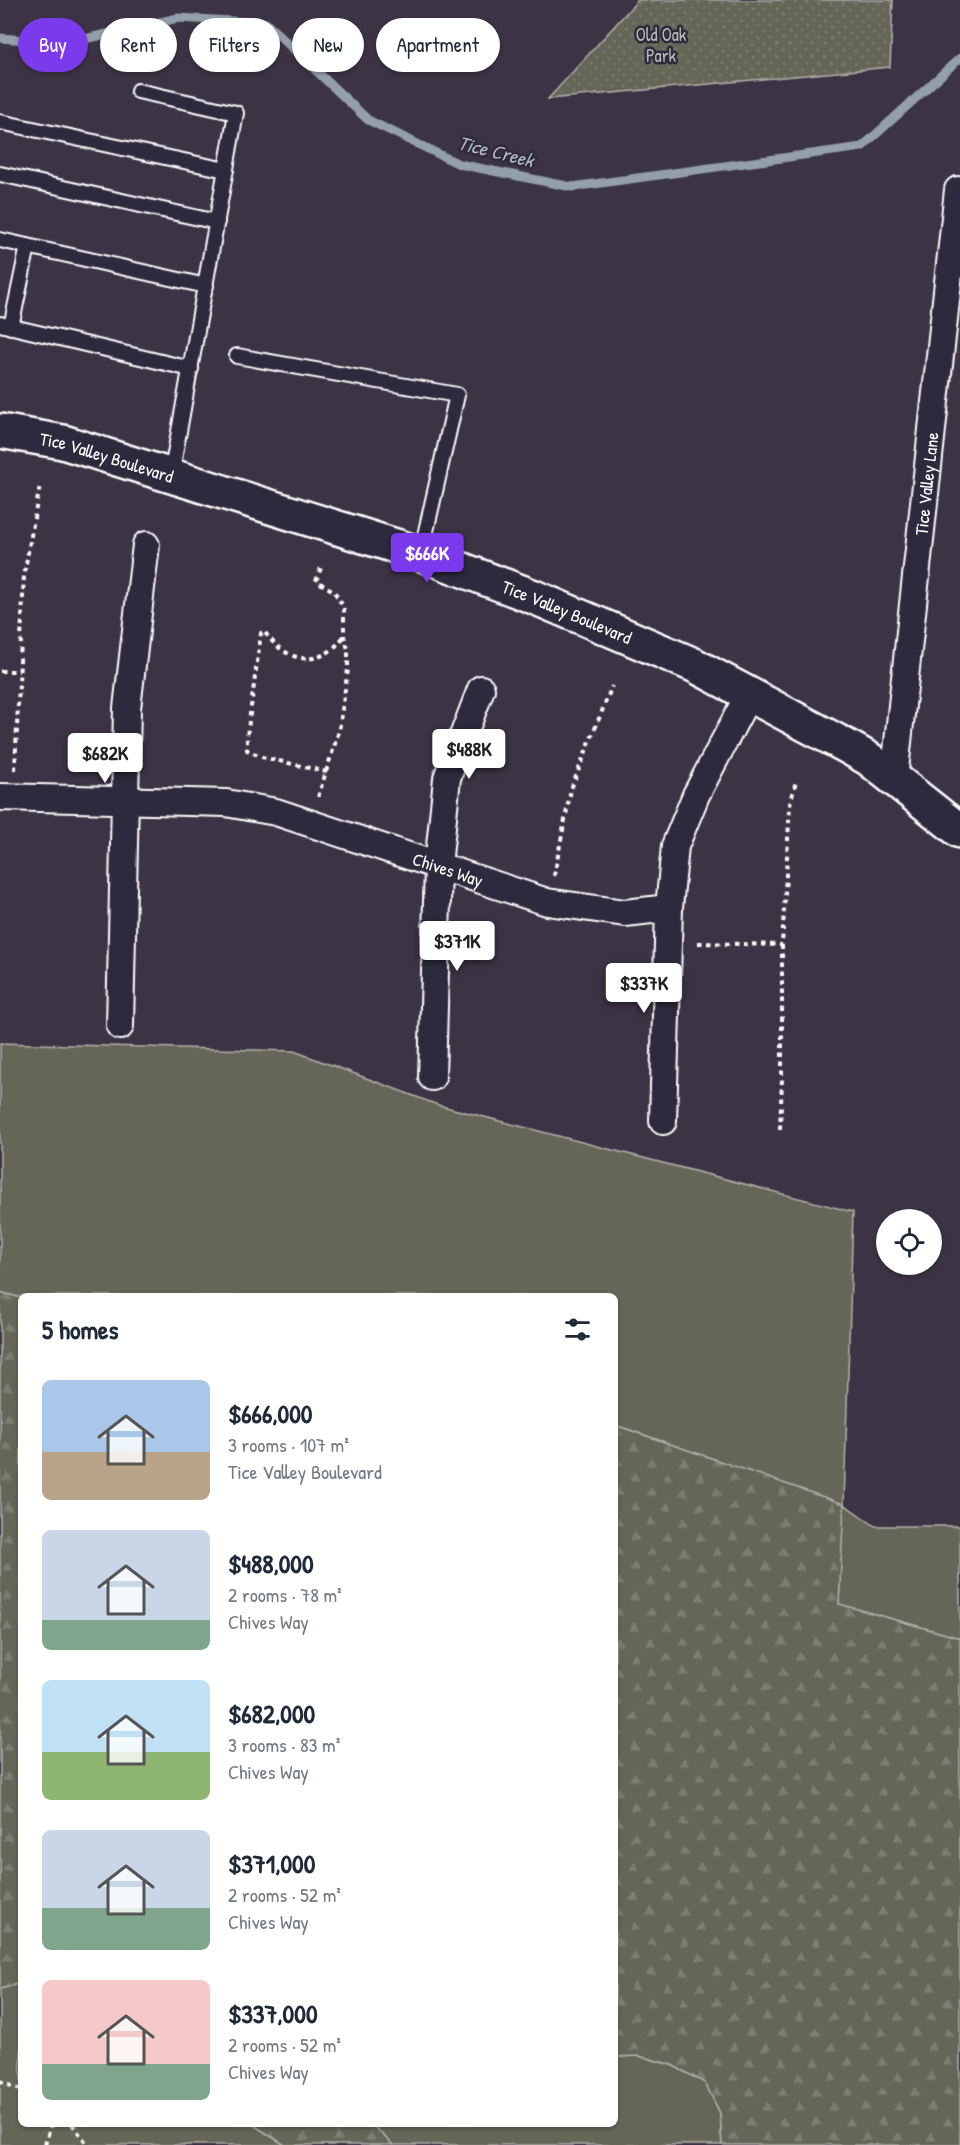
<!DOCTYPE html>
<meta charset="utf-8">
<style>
:root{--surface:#fff;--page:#f6f6f7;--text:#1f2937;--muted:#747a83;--accent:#7c3aed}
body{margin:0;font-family:"Patrick Hand",sans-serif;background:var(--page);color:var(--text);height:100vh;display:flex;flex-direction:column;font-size:22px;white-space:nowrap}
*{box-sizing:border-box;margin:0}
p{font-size:20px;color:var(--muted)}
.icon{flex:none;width:33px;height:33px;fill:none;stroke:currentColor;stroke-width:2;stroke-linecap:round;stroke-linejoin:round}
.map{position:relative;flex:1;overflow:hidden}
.side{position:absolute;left:18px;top:1293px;width:600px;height:834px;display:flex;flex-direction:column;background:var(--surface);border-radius:9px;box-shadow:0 2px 4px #0004}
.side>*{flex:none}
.top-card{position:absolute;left:18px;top:18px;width:600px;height:54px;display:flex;gap:12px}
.controls{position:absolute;left:876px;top:1209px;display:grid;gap:12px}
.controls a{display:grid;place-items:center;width:66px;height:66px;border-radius:50%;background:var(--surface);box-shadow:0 2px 4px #0004;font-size:30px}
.price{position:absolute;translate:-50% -51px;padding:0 14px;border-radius:6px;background:#fff;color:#222;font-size:20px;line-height:39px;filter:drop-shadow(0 2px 3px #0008)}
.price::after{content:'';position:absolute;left:50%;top:36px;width:18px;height:14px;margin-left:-9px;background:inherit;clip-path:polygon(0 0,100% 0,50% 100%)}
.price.active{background:var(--accent);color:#fff}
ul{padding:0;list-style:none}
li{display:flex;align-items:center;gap:18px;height:150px;padding:0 24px}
li span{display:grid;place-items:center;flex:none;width:168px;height:120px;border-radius:9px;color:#555}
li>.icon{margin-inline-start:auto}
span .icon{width:72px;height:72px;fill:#fffc;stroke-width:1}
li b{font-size:26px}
h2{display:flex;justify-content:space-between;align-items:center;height:72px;padding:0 24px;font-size:26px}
.tag{padding:0 21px;border-radius:27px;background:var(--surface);box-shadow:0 2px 4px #0004;font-size:21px;line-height:54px}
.tag.active{background:var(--accent);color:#fff}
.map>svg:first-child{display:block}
.green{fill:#666658;stroke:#b2b2ac;stroke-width:1.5}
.forest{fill:url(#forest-firs);stroke:#b2b2ac;stroke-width:1.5}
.park{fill:url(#park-dots);stroke:#b2b2ac;stroke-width:1.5}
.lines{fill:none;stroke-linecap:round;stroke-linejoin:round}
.stream{stroke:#93a0ac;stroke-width:9}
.lane-casing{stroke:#fff;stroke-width:18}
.street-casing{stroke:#fff;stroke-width:30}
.secondary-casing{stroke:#fff;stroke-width:38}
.path{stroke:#fff;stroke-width:4;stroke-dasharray:4.5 4.5;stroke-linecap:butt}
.lane{stroke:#2f2a3d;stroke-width:14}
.street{stroke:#2f2a3d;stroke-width:26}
.secondary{stroke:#2f2a3d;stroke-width:33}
.labels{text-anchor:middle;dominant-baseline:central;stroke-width:5;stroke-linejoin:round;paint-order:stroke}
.park-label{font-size:18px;fill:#babab4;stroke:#2f2a3d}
.street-label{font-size:18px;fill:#fff;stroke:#2f2a3d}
.water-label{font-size:20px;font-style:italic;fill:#aeb8c1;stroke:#2f2a3d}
</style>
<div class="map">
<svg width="960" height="2145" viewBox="0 0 960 2145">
<defs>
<pattern id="forest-firs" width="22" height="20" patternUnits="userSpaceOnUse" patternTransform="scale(1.5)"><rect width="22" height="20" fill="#666658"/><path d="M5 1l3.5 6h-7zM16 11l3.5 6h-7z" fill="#7d7d71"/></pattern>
<pattern id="park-dots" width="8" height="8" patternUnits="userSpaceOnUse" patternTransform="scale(1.5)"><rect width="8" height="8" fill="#666658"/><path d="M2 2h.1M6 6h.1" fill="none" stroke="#7d7d71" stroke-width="1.8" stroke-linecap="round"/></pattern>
</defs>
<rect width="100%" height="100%" fill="#3c3344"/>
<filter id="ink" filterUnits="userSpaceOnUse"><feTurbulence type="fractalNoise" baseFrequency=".0167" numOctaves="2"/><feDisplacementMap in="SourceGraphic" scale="12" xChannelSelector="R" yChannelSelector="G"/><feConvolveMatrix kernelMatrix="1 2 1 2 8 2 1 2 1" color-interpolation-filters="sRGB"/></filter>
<g filter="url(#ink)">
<g class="green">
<path d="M0 1043 294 1051 438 1105 853 1212 844 1504 875 1526H960V1638L839 1604 843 1504 615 1425V1296H21V1298L0 1292Z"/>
<path d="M21 1983V2124H252L285 2145H0V1989Z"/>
<path d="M639 2056 672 2065 705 2083 720 2113 722 2145H393L371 2124H615V2057Z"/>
</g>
<g class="forest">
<path d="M0 1292 21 1298V1983L0 1989Z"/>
<path d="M615 1425 844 1504 839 1604 960 1638V2145H722L720 2113 705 2083 672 2065 639 2056 615 2057Z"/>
<path d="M252 2124H371L393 2145H285Z"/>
</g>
<path class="park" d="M638 0H893L890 67 548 99Z"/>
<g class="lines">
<path class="stream" d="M0 38 67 43 178 18 266 23 368 120 459 164 572 187 862 147 960 58"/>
<g class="lane-casing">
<g id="lane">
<path d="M138 91 236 113 171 476"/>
<path d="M0 122 226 170"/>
<path d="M0 174 217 222"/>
<path d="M0 240 206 286"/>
<path d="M0 324 191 369"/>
<path d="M11 327 28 246"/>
<path d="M237 356 457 395 421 553"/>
</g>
</g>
<g class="street-casing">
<g id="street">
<path id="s1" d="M894 779 958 190"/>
<path id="s2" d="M0 797 226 803 276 812 547 902 625 913 669 908 675 846 696 795 748 696"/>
<path d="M120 1026 127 708 146 545"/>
<path d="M432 1077 438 866 447 778 481 689"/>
<path d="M663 1121 669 908"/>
</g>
</g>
<g class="secondary-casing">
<g id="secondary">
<path id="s3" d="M0 431 63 442 421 554 534 597 694 665 848 747 869 759 960 831"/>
</g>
</g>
<g class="path">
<path d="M0 671H19"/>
<path d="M15 770 24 575 40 485"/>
<path d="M327 772 262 757 247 750V736L261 633 264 631C285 662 320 671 344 636"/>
<path d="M318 797 339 731 348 669V649L344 636V608L334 591 316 581 322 565"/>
<path d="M554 876 571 789 612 686"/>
<path d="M698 943 782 945"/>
<path d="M780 1129 782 1079V945L790 804 796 781"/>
<path d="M0 2081 21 2090"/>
<path d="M72 2124 88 2145"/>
<path d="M45 2145 51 2124"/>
</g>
<use href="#lane" class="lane"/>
<use href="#street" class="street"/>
<use href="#secondary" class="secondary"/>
</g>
</g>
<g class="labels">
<g class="park-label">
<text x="661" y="34">Old Oak<tspan x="661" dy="21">Park</tspan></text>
</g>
<g class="street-label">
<text stroke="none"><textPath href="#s3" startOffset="110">Tice Valley Boulevard</textPath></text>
<text stroke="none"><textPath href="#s1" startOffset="297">Tice Valley Lane</textPath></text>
<text stroke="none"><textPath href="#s3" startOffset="596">Tice Valley Boulevard</textPath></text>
<text stroke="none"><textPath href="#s2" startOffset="458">Chives Way</textPath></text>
</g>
<g class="water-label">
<text transform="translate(496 151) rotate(14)">Tice Creek</text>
</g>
</g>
</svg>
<div class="controls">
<a><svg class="icon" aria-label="locate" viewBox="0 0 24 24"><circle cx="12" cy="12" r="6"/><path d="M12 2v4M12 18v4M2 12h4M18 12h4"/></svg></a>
</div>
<b class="price active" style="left:427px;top:584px">$666K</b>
<b class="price" style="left:469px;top:780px">$488K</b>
<b class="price" style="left:105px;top:784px">$682K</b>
<b class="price" style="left:457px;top:972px">$371K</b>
<b class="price" style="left:644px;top:1014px">$337K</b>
<div class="top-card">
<a class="tag active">Buy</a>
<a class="tag">Rent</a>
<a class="tag">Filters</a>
<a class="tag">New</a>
<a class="tag">Apartment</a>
</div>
<section class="side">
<h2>5 homes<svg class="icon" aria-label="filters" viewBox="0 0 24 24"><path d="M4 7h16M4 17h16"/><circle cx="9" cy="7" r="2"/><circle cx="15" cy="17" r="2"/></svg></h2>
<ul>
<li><span style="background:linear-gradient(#a9c7e8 60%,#b9a48a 0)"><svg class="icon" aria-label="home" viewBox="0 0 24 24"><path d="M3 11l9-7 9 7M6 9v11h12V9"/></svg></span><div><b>$666,000</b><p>3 rooms · 107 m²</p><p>Tice Valley Boulevard</p></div></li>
<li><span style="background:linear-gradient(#c9d6e8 75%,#7fa58c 0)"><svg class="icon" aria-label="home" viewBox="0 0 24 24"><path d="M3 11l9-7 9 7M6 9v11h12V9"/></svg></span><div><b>$488,000</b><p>2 rooms · 78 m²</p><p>Chives Way</p></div></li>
<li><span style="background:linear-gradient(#bfe0f5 60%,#8fb573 0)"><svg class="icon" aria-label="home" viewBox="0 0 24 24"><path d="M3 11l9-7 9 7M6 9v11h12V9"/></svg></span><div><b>$682,000</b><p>3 rooms · 83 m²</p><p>Chives Way</p></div></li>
<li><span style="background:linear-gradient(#c9d6e8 65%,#7fa58c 0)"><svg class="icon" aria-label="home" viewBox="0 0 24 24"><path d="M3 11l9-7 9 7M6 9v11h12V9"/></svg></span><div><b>$371,000</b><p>2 rooms · 52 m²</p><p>Chives Way</p></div></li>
<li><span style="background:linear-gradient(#f6c9c9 70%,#7fa58c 0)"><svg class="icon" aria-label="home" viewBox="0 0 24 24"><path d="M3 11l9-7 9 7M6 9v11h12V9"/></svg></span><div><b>$337,000</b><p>2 rooms · 52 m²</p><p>Chives Way</p></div></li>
</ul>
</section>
</div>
